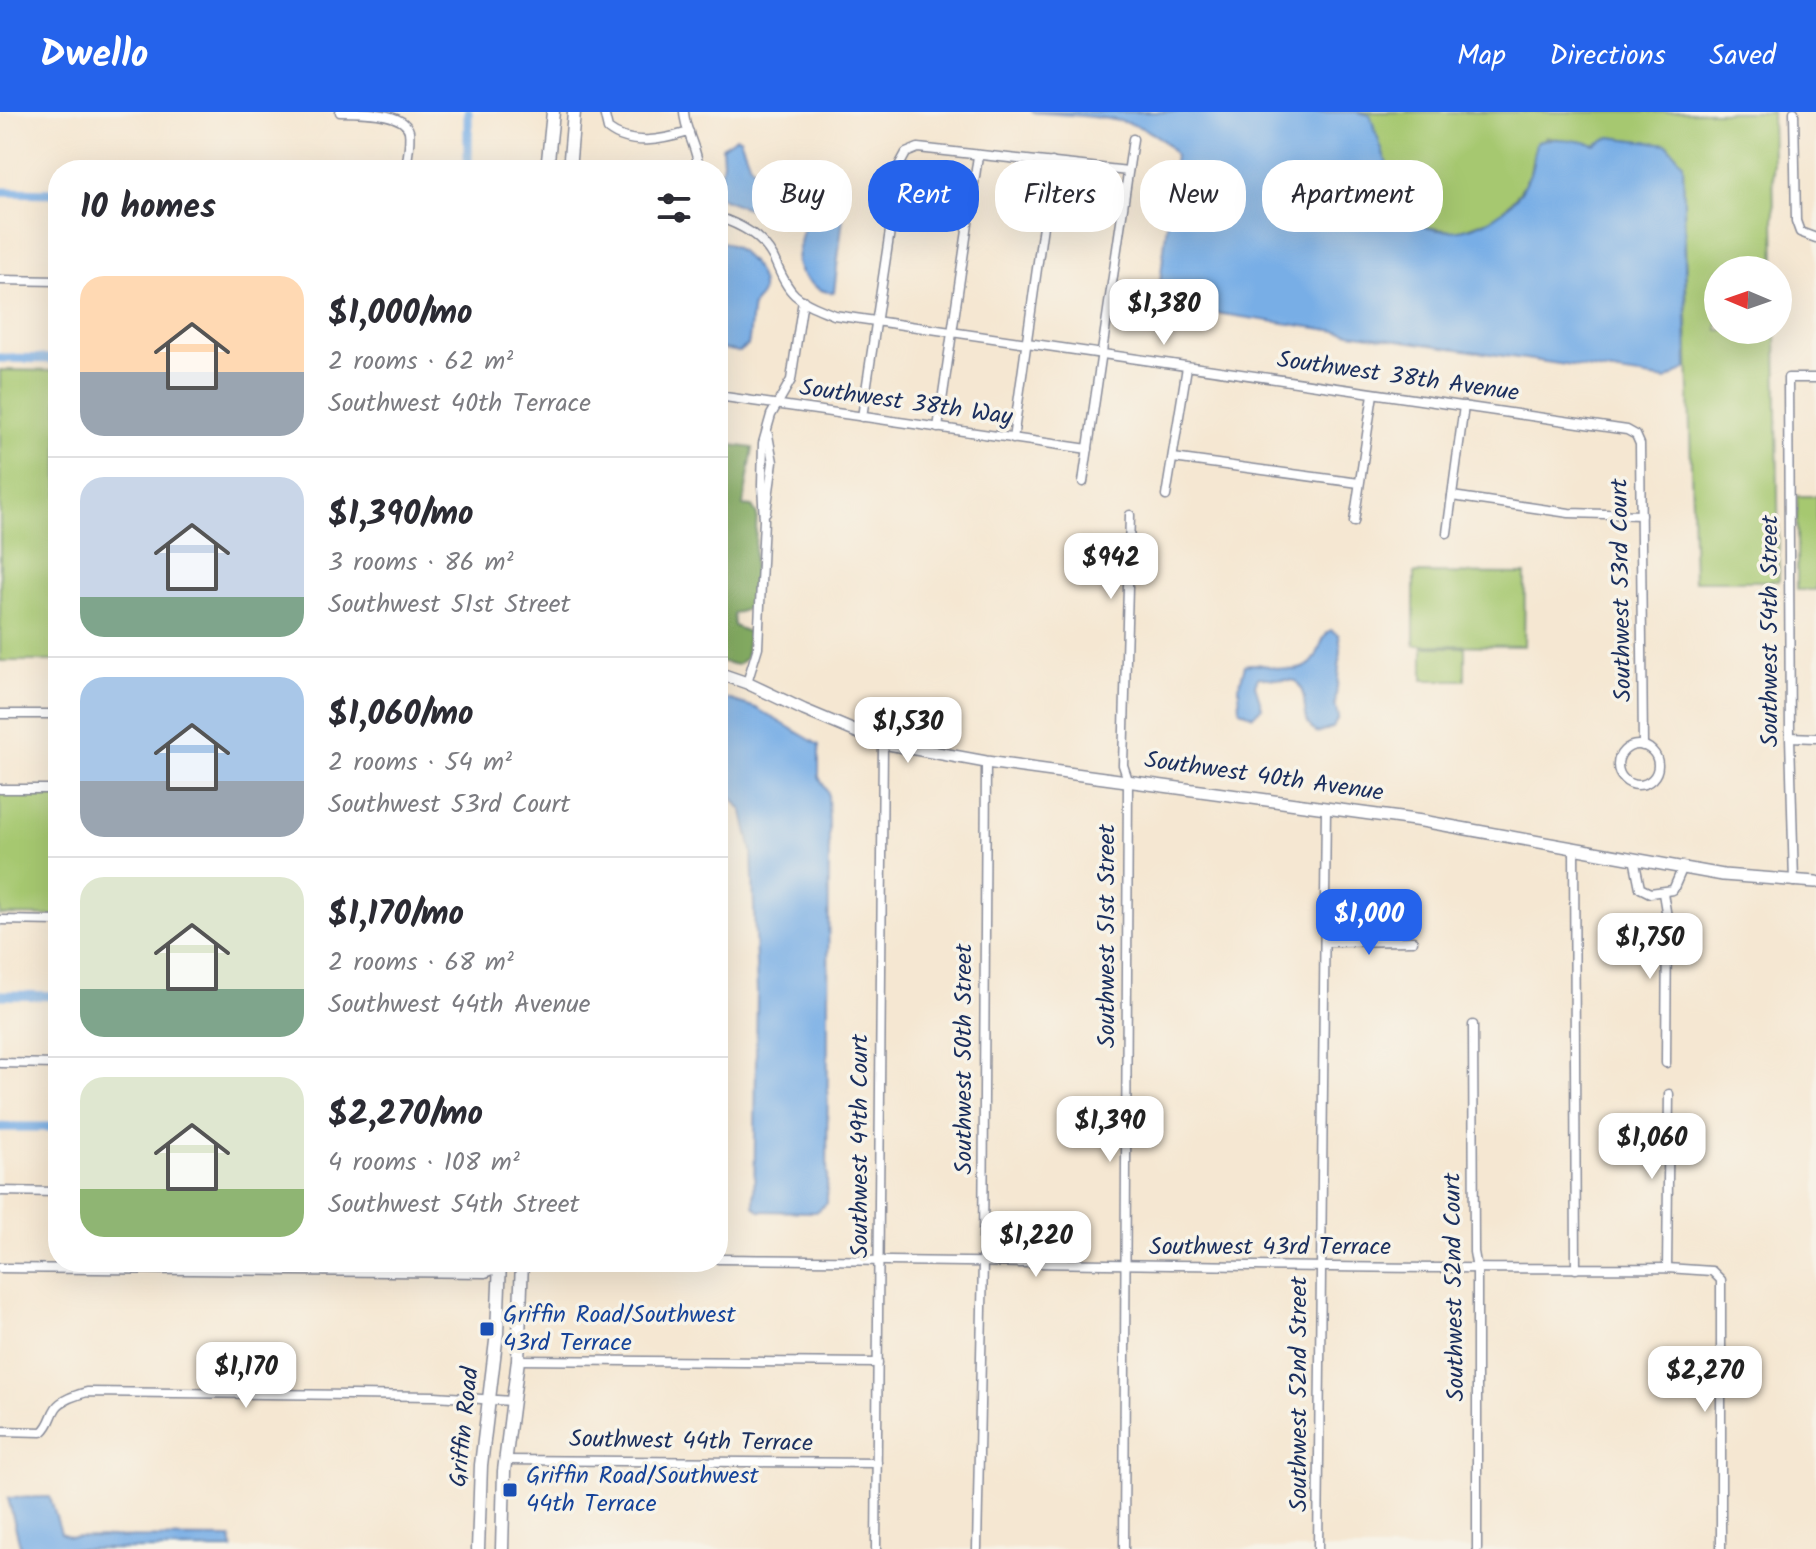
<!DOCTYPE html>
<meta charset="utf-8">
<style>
:root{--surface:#fff;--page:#f7f7f7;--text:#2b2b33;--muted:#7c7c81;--line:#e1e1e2;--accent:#2563eb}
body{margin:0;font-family:Kalam,sans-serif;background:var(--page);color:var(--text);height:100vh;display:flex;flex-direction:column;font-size:30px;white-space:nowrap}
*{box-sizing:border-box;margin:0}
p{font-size:26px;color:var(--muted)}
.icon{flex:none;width:44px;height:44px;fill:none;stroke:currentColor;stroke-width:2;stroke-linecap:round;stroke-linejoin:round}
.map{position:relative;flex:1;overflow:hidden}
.sheet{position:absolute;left:48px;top:48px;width:680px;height:1112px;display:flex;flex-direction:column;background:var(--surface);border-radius:32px;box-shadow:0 8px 32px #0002}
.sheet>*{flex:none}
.hud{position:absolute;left:752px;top:48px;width:760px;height:72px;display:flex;gap:16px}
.needle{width:52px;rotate:272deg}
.controls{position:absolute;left:1704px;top:144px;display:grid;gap:16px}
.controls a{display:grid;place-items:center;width:88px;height:88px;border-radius:50%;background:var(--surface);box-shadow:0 8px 32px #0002;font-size:40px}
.price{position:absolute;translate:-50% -68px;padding:0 18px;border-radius:16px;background:#fff;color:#222;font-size:26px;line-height:52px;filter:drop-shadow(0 2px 4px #0008)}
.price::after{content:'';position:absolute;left:50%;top:48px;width:24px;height:18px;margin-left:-12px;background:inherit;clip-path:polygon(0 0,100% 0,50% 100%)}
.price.current{background:var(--accent);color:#fff}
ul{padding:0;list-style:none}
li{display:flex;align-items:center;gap:24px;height:200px;padding:0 32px}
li+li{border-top:2px solid var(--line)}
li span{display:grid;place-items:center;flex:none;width:224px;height:160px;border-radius:24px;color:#555}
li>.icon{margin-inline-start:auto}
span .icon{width:96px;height:96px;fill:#fffc;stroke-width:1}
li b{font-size:34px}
h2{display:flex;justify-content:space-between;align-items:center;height:96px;padding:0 32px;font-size:34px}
.tag{padding:0 28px;border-radius:32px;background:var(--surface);box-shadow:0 8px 32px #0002;font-size:28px;line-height:72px}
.tag.current{background:var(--accent);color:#fff}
header{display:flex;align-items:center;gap:48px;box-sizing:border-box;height:112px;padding:0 40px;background:var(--accent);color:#fff}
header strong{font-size:38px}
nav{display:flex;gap:44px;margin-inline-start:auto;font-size:28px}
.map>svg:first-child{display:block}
.green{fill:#a6c870;stroke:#607c67;stroke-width:2}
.forest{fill:#84ac62;stroke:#506e60;stroke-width:2}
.water{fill:#78aee6;stroke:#4a6ea2;stroke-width:2}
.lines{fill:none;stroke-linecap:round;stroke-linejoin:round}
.canal{stroke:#78aee6;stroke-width:9}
.street-casing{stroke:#888b98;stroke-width:11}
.secondary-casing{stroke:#888b98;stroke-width:14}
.primary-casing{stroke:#888b98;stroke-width:15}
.street{stroke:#fff;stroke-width:8}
.secondary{stroke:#fff;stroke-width:11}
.primary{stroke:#fff;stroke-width:12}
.transit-dot{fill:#1a4fb4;stroke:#f7f3e8;stroke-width:3}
.labels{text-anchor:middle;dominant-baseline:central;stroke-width:7;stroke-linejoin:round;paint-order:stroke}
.street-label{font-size:24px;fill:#1b2f5e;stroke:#f7f3e8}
.transit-label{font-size:24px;fill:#164399;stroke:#f7f3e8;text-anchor:start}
</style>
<header>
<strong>Dwello</strong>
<nav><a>Map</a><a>Directions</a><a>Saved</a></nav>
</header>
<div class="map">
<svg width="1816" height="1437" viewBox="0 0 1816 1437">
<rect width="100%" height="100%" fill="#f7f3e8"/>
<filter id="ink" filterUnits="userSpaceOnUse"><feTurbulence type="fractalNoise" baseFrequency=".0125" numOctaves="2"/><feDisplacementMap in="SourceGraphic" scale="16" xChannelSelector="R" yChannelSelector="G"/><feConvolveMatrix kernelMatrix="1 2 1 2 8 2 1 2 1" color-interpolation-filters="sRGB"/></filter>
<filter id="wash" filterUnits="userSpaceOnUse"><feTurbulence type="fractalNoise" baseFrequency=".006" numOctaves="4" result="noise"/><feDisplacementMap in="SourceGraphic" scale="32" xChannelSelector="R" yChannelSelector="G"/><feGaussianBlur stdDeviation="1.8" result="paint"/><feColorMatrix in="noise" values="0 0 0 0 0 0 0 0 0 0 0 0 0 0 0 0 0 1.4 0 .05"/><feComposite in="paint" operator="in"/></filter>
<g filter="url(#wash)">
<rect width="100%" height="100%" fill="#f5e7d2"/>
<g class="green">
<path d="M1357 0H1772L1775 158H1718V218H1776L1779 469H1694L1683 51 1667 32 1610 25 1595 33C1579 27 1563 29 1546 25L1534 38 1530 62 1518 82 1497 105 1456 120 1416 113 1404 102 1370 4Z"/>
<path d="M0 258 58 259V549H0Z"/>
<rect x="1797" y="384" width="19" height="94"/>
<path d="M1414 461 1525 462 1524 534 1414 533Z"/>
<rect x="1423" y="535" width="42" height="33"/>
<path d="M0 682H58V804L0 803Z"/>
</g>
<path class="forest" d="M718 331 753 336 743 394 752 395 757 403 752 483 750 496 733 502 734 514 748 520 746 546 737 553 718 549Z"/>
<g class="water">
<path d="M1031 0H1357L1370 3 1404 102C1444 139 1514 110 1530 61 1534 51 1534 40 1536 30 1548 24 1582 28 1595 33L1610 25 1667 32 1683 51 1687 256 1666 268 1162 193 1158 188 1175 43C1150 0 1076 5 1031 0Z"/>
<path d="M736 25 740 26 750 53 756 59 799 65 819 74 847 71 834 180C819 182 798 164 797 149 797 140 804 115 806 104L803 97 762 88 750 97 723 87 718 83 723 50 722 35Z"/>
<path d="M718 129C738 132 764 157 762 179 761 188 755 186 753 194 750 207 751 220 748 233L739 240 718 236Z"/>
<path d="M1331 518 1339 523 1341 538 1335 593 1338 605 1333 616 1317 621C1298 609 1311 585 1296 569L1258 565 1255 573 1262 595 1253 604 1240 598 1239 575 1245 553C1264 548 1287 565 1307 554 1321 547 1318 526 1331 518Z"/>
<path d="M718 584 756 596 819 633V665L828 681 829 717 827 1091 816 1100 759 1099 754 1094 757 880 752 740 743 700 718 666Z"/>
<path d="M50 1385 61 1421 70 1425 231 1426 233 1437H21L8 1386Z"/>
</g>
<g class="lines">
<g class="canal">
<path d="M468 58V0"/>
<path d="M0 80 58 81"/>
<path d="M0 246 58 247"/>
<path d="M0 883 58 884"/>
<path d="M0 1015H58"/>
</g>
</g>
</g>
<g filter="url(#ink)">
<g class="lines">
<g class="street-casing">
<g id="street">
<path d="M340 0C360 0 404 0 409 19 411 30 407 47 406 58"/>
<path d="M604 0 608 17C631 35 662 28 689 20"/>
<path d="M684 0C685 20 698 37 699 58"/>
<path d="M1794 0 1796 109 1800 120 1816 126"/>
<path d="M718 105C741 113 761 123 773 145 779 157 784 173 795 183 806 193 820 197 834 203L1627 318 1636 323 1640 332 1643 634"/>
<path d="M0 168 58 169"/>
<path d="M718 284 1088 337"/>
<path d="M862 305 900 52 906 41 918 36 1128 59"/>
<path d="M938 316 978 44"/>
<path d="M1013 327 1052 50"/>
<path d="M1173 346 1359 371"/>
<path d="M1083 370 1133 27"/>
<path d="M1166 384 1187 255"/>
<path d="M1452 384 1569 401 1641 403"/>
<path d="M766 400 773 350 768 323"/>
<path d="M1354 410 1373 282"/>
<path d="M1447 421 1464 294"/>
<path d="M747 571 758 535 764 408 762 373 763 331 771 303 791 268 803 188"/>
<path d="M0 602H58"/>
<path d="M1790 625 1816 626"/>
<circle cx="1638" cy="653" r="20"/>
<path d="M0 677H58"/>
<path d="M1574 735 1576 1157"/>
<path d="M1634 746 1640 776 1650 781 1673 778 1683 755"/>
<path d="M1794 770 1790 625 1788 266H1816"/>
<path d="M1663 781 1667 805 1666 951"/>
<path d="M0 808 58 809"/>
<path d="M1325 830 1413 829"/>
<path d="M1473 913 1474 1140 1477 1157V1437"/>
<path d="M0 951 58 952"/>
<path d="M0 1079 58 1080"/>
<path d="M718 1147C1034 1150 1351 1158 1667 1156L1712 1159 1721 1168V1437"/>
<path d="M0 1156 485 1161 515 1150"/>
<path d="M1667 1156 1669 982"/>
<path d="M518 1248 878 1251"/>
<path d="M0 1319 42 1320C51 1312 50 1305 56 1296 62 1287 77 1283 87 1280L435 1284 512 1289"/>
<path d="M505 1348 877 1351"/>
<path d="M876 1437 883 631"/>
<path d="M977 1437 983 1149 986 650"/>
<path d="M1124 1437 1128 668 1123 653 1130 403"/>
<path d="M1318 1437 1326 695"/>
</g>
</g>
<g class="secondary-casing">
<path id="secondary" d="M718 561 747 571 804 598 883 631 986 650 1422 709 1723 763 1816 770"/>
</g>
<g class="primary-casing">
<g id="primary">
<path d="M547 58 553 0"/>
<path d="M569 58 574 0"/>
<path d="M478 1437 481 1353 497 1221 500 1150"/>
<path d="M502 1437 504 1359 518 1248 522 1150"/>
</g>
</g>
<use href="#street" class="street"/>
<use href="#secondary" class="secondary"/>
<use href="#primary" class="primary"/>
</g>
</g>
<g class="transit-dot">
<rect x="479" y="1209" width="16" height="16" rx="4"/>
<rect x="502" y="1370" width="16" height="16" rx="4"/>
</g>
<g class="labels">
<g class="street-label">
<text transform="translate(1398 265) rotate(8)">Southwest 38th Avenue</text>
<text transform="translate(906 291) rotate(8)">Southwest 38th Way</text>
<text transform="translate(1622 478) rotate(-91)">Southwest 53rd Court</text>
<text transform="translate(1770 519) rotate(-90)">Southwest 54th Street</text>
<text transform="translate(1264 665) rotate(8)">Southwest 40th Avenue</text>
<text transform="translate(1107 824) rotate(-90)">Southwest 51st Street</text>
<text transform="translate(964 947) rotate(-90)">Southwest 50th Street</text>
<text transform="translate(860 1034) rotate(-90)">Southwest 49th Court</text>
<text x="1270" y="1135">Southwest 43rd Terrace</text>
<text transform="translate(1455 1175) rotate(-91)">Southwest 52nd Court</text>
<text transform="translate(1299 1282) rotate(-90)">Southwest 52nd Street</text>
<text transform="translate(465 1315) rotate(-84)">Griffin Road</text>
<text transform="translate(691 1330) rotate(1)">Southwest 44th Terrace</text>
</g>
<g class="transit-label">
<text x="503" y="1203">Griffin Road/Southwest<tspan x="503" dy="28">43rd Terrace</tspan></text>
<text x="526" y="1364">Griffin Road/Southwest<tspan x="526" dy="28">44th Terrace</tspan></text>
</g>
</g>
</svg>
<div class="controls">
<a><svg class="needle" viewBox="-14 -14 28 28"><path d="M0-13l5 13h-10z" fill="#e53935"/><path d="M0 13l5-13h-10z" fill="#7c7c81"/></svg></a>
</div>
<b class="price" style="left:1164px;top:235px">$1,380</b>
<b class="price" style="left:1111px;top:489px">$942</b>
<b class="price" style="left:908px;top:653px">$1,530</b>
<b class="price current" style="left:1369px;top:845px">$1,000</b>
<b class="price" style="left:1650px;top:869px">$1,750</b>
<b class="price" style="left:1110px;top:1052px">$1,390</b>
<b class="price" style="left:1652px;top:1069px">$1,060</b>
<b class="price" style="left:1036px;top:1167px">$1,220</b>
<b class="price" style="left:246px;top:1298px">$1,170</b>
<b class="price" style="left:1705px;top:1302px">$2,270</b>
<div class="hud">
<a class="tag">Buy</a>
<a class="tag current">Rent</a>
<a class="tag">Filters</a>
<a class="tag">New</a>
<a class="tag">Apartment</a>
</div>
<section class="sheet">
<h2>10 homes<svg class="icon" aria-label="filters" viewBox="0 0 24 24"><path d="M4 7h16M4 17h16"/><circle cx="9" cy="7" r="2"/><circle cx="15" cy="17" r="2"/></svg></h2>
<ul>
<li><span style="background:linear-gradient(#ffd9b3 60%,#9aa5b1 0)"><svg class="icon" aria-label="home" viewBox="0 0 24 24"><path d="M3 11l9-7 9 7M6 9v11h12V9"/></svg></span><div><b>$1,000/mo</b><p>2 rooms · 62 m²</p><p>Southwest 40th Terrace</p></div></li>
<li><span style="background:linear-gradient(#c9d6e8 75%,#7fa58c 0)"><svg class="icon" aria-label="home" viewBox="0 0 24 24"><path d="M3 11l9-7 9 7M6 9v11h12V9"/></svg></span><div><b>$1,390/mo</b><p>3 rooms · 86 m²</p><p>Southwest 51st Street</p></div></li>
<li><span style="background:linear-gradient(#a9c7e8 65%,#9aa5b1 0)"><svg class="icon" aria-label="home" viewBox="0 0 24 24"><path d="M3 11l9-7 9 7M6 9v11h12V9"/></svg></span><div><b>$1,060/mo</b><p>2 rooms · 54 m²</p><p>Southwest 53rd Court</p></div></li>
<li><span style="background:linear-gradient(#dfe7d0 70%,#7fa58c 0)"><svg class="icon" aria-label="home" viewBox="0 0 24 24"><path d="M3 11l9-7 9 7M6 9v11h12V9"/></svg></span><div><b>$1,170/mo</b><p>2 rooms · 68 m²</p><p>Southwest 44th Avenue</p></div></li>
<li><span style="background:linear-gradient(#dfe7d0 70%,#8fb573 0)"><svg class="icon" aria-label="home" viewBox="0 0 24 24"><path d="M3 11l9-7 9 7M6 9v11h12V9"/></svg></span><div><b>$2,270/mo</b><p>4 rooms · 108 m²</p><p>Southwest 54th Street</p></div></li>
</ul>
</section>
</div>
